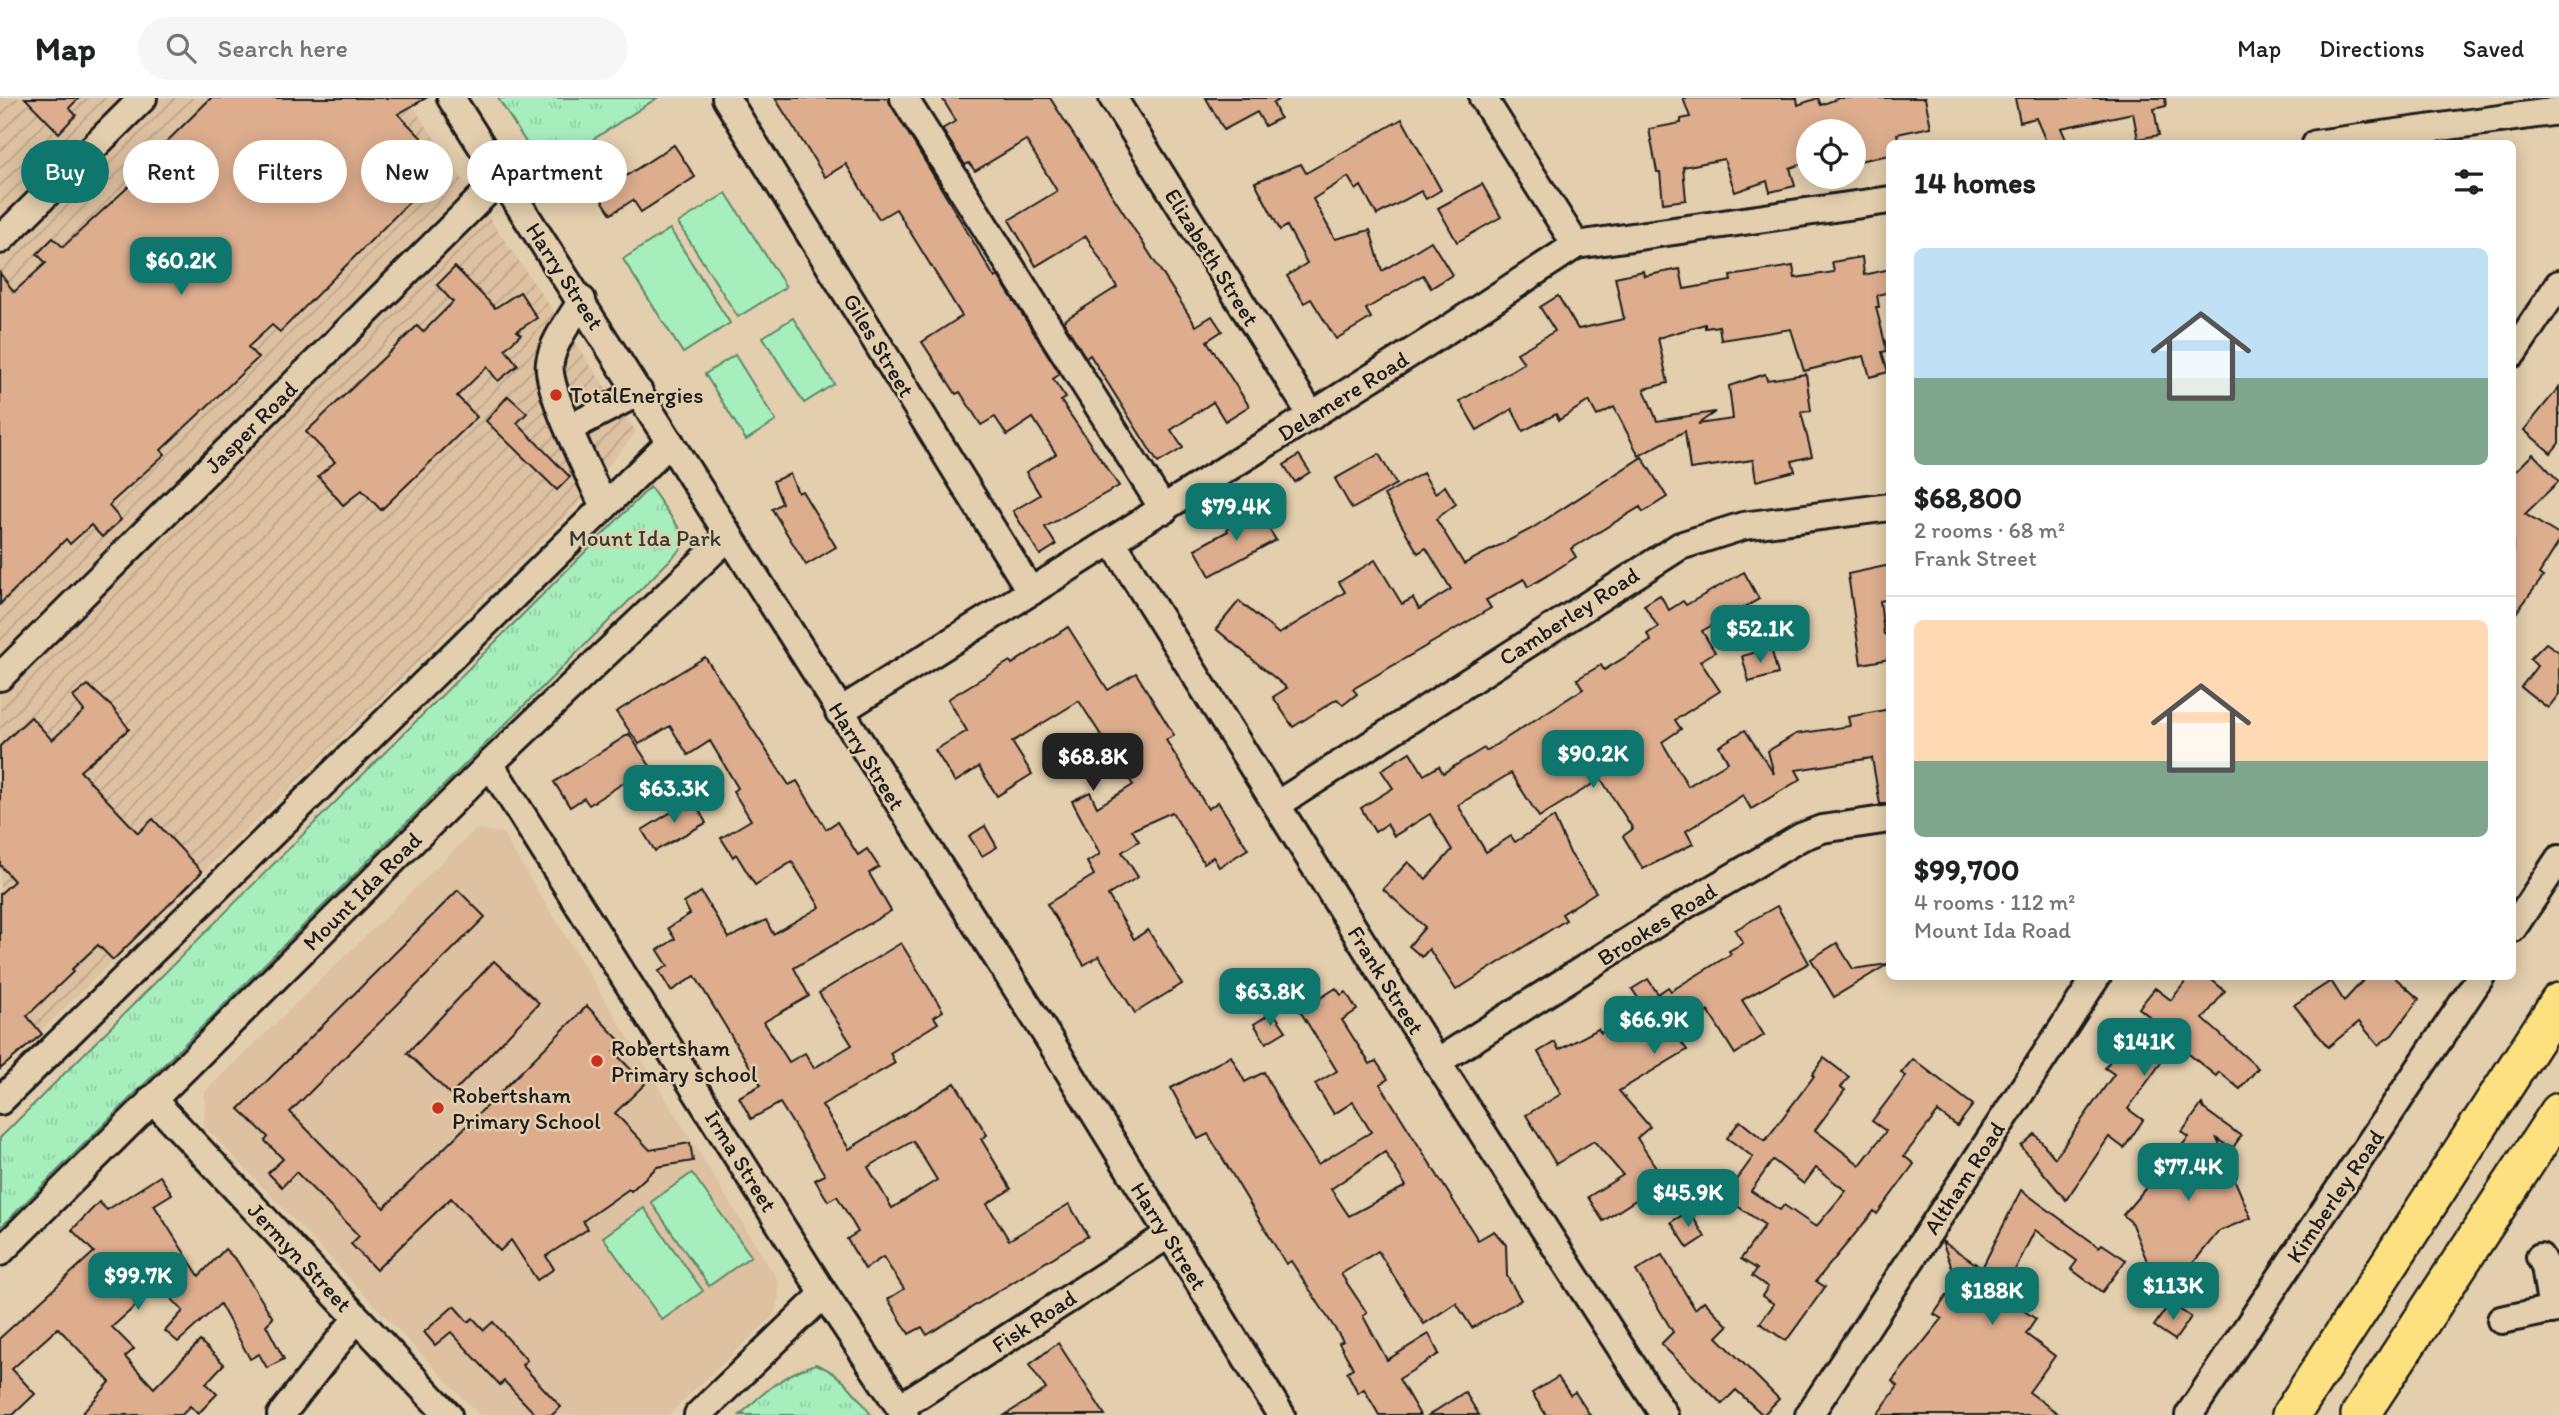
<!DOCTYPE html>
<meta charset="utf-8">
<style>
:root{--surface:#fff;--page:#f6f6f6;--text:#202124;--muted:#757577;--line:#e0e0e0;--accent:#0f766e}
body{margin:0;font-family:Itim,sans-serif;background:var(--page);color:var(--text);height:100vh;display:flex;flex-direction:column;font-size:26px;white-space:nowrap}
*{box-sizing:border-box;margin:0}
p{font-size:23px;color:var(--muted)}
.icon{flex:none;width:38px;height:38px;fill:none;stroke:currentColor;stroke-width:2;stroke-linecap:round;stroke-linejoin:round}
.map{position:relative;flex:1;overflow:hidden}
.details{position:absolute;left:1886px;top:42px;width:630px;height:840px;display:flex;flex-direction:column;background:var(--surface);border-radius:10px;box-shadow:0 4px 18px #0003}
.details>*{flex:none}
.top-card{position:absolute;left:21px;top:42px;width:665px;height:63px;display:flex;gap:14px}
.fabs{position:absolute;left:1796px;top:21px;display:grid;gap:14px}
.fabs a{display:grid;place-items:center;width:70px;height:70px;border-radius:50%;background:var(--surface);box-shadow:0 4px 18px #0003;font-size:35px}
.price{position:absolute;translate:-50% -60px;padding:0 16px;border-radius:14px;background:var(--accent);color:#fff;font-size:23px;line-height:46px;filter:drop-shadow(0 2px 4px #0008)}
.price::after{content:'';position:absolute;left:50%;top:42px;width:21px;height:16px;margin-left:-10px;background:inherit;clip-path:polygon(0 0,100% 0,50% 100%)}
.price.active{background:#222;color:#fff}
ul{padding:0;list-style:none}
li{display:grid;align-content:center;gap:14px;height:371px;padding:0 28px}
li+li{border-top:2px solid var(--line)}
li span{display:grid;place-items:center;height:217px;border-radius:10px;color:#555}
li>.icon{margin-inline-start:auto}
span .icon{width:126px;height:126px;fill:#fffc;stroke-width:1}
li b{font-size:30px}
h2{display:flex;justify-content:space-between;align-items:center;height:84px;padding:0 28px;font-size:30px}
.pill{padding:0 24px;border-radius:32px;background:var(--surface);box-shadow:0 4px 18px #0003;font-size:24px;line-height:63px}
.pill.active{background:var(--accent);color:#fff}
header{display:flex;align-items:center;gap:42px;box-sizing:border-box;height:98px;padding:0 35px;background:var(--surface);border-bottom:2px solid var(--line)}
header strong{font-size:33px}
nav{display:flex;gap:38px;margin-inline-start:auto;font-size:24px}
.search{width:490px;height:63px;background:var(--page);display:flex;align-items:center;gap:18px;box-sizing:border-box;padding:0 24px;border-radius:38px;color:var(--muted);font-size:26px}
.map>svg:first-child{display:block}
.built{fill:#ddc1a1}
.industrial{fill:url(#industrial-furrows)}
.park{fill:url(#park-tufts);stroke:#61866c;stroke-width:2}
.garden{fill:#a6efbd;stroke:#61866c;stroke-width:2}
.building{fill:#ddad8e;stroke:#1c1c1c;stroke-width:2;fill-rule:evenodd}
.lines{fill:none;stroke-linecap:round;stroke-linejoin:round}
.minor-casing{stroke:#1c1c1c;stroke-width:32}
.highway-casing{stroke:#1c1c1c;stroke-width:42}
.minor{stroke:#e3cead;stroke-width:26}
.highway{stroke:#fde080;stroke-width:37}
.poi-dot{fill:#c8321e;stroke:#e3cead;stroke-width:2.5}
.labels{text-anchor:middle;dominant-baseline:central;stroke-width:5;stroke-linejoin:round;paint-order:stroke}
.street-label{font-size:23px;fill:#1c1c1c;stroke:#e3cead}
.poi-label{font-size:23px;fill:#1c1c1c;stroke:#e3cead;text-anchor:start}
.park-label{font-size:23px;fill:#313c34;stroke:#e3cead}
</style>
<header>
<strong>Map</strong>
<div class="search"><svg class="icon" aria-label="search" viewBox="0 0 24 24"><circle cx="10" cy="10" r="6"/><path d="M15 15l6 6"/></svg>Search here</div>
<nav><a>Map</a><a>Directions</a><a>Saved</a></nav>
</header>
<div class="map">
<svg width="2559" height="1317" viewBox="0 0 2559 1317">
<defs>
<pattern id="industrial-furrows" width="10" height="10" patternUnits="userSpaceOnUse" patternTransform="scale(1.75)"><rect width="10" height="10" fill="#ddc1a1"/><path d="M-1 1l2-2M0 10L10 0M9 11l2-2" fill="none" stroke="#bda58a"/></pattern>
<pattern id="park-tufts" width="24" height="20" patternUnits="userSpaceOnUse" patternTransform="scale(1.75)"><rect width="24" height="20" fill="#a6efbd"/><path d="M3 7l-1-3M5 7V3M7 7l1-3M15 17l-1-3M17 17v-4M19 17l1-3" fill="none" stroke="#8ecca2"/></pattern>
</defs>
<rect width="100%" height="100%" fill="#e3cead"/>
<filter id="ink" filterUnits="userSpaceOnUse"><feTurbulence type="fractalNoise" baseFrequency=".0143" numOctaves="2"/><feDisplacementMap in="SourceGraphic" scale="14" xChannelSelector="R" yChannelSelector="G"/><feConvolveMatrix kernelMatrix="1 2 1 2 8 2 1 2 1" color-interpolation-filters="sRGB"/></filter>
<g filter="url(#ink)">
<path class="built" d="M476 731 502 735 778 1183 779 1201 774 1217 668 1317H479L204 1027 205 994Z"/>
<path class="industrial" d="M0 0H407L636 334 565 420 0 973Z"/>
<g class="park">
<path d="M498 0H657L544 73Z"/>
<path d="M650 389 686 440 681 451 0 1130V1040Z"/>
<path d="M816 1266C841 1276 856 1295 871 1317H740C764 1294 783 1276 816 1266Z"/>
</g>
<g class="garden">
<path d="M726 95 786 189 738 219 678 125Z"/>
<path d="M670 131 730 225 683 255 623 161Z"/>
<path d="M793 220 834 286 804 305 763 239Z"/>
<path d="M735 257 776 323 746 342 705 276Z"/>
<path d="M692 1075 751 1158 709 1188 651 1104Z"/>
<path d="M644 1110 703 1193 662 1222 603 1139Z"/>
</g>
<g class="building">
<path d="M25 0H79L69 10 76 17 59 35Z"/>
<path d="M211 0H426L398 16 447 66 280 234 272 227 248 249 258 260 161 352 165 356 112 404 109 408 121 422 102 439 91 427 70 446 66 441 0 506V175L14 194 46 165 37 156 53 140 63 149 139 79 135 75Z"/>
<path d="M775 0H887L995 180 998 178 1060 276 1053 281 1066 300 1061 303 1119 388 1045 429 1056 447 1040 457 1013 413 1040 397 1026 374 1056 356 1033 320 1007 337 995 319 981 327 960 294 956 296 922 244 962 218 896 111 879 121 846 66 825 79Z"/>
<path d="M942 0H1050L1196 228 1212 218 1222 233 1207 243 1249 308 1225 323 1213 304 1171 332 1183 350 1158 365 1090 257 1086 260 1063 223 1117 189 1086 138 1036 168 1009 122 1057 93 1026 42 975 73 969 65 965 67 942 31 956 23Z"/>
<path d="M1206 0H1282L1273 5 1280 20 1265 28 1257 14 1224 32Z"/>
<path d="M1683 0H1797L1798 7 1818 0 1821 7 1839 0H1925L1931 29 1897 36 1899 46H1890V57L1853 64V33H1808V64L1790 70 1795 88 1770 94 1767 83 1735 94 1724 61 1683 69 1686 102 1663 105 1660 74H1657L1649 31 1681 25V21L1690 19Z"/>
<path d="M2015 0H2165L2166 8 2154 11 2159 37 2138 41 2133 15 2061 30 2068 46H2047L2036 20 2020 24Z"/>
<path d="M1402 21 1441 92 1426 101 1421 93 1377 117 1361 88 1356 92 1348 79 1313 101 1335 141 1370 132 1382 173 1431 143 1452 177 1431 190 1423 177 1366 211 1371 220 1336 241 1311 201 1304 205 1287 178 1307 165 1287 128 1280 132 1255 84 1301 66 1306 75Z"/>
<path d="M674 47 695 79 641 114 633 102 611 116 598 96Z"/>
<path d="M1482 86 1501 119 1457 144 1438 110Z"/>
<path d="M1862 159 1864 177 1890 171V194L1877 197 1879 209H1876L1887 253 1882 254 1888 274 1870 279 1864 258 1804 273 1791 231 1721 242 1719 228 1705 230V226L1658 240 1668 285 1644 291 1657 323 1715 314 1698 326 1733 321 1729 288 1765 276 1767 282 1806 276 1811 313 1801 314 1812 358 1792 363 1795 373 1756 383 1753 362 1690 371 1685 333 1639 358 1614 309 1597 318 1589 303 1559 322 1556 316 1523 333 1512 311 1477 332 1460 303 1524 265 1517 255 1555 233 1540 209 1558 198 1578 231 1624 221 1615 179 1643 173 1644 178 1680 171 1684 191 1731 183 1730 178 1793 168 1795 180 1834 174 1832 164Z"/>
<path d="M455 169 495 210 520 194 537 220 517 233 521 236 505 251 518 267 498 283 487 269 457 298 477 319 381 412 362 392 343 407 318 378 335 364 306 334 417 228 423 234 453 204 437 187Z"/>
<path d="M2559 289V345L2551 355 2524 332Z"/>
<path d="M508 298 527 315 517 325 570 379 557 392 486 323Z"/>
<path d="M1379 356 1396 386 1352 411 1335 381Z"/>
<path d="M2533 356 2559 383 2525 416 2559 437V444L2539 476 2543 479 2513 519V376Z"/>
<path d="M1299 357 1310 374 1295 384 1284 367Z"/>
<path d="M1642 359 1667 399 1643 414 1640 409 1571 451 1576 459 1545 479 1528 489 1524 481 1486 502 1491 510 1353 591 1357 596 1343 607 1337 601 1293 629 1273 599 1287 590 1216 531 1239 503 1279 536 1345 494 1339 484 1375 462 1402 506 1413 500 1419 511 1451 491 1426 450 1418 455 1384 397 1423 375 1435 395 1445 388 1456 406 1436 421 1464 466 1531 431Z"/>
<path d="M790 376 798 395 802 393 836 449 806 467 772 411 782 405 773 383Z"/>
<path d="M1256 411 1276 442 1210 478 1195 451 1228 433 1227 431Z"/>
<path d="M1890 467V501L1880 503 1884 536H1890V561L1861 566 1848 476Z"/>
<path d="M1744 474 1759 501 1702 533 1715 554 1700 563 1720 593 1675 622 1681 631 1662 644 1688 688 1728 664 1719 648 1745 632 1774 676 1768 653 1796 636 1850 628 1848 619 1890 611V706H1880L1872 660 1796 672 1801 681 1751 711 1743 697 1686 733 1693 746 1643 771 1623 738 1633 731 1601 681 1539 719 1511 675 1458 707 1486 754 1511 738 1515 744 1554 719 1570 755 1596 794 1562 816 1566 822 1456 892 1429 851 1422 859 1409 848 1425 829 1383 791 1408 764 1426 781 1452 752 1430 716 1394 738 1387 726 1375 734 1361 710 1393 690 1381 672 1410 654 1424 677 1439 668 1443 675 1484 650 1486 653 1583 591 1577 581 1601 567 1604 572 1651 543 1647 536 1658 529 1644 507 1660 497 1669 512 1683 503 1686 507Z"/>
<path d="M1068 529 1108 592 1136 575 1174 637 1166 642 1208 711 1218 704 1248 751 1219 769 1213 759 1204 765 1172 714 1132 732 1139 743 1122 754 1138 779 1108 797 1134 841 1148 832 1182 886 1135 915 1099 858 1084 867 1047 806 1094 777 1087 764 1100 756 1072 703 1090 694 1097 709 1133 687 1079 603 1012 644 1032 676 997 698 979 669 955 684 935 652 967 633 948 601 1010 563 1012 566Z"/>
<path d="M2546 545 2559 554V596L2548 610 2521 589 2537 568 2530 561Z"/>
<path d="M1771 550 1778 576 1749 584 1742 558Z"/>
<path d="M705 559 789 687 797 683 826 731 837 724 858 757 867 751 879 769 869 775 891 813 794 870 809 898 764 924 789 964 805 955 814 970 852 947 819 895 901 845 943 913 934 919 938 925 890 955 895 965 822 1007 849 1051 955 985 987 1037 981 1041 1011 1091 987 1106 1009 1142 1069 1106 1088 1138 927 1237 922 1229 909 1236 888 1201 904 1191 883 1159 865 1171 847 1141 858 1134 837 1098 828 1103 815 1082 825 1077 780 1005 751 1021 739 999 761 987 695 878 671 893 659 873 668 868 658 852 675 841 668 830 690 816 684 805 701 794 729 840 766 822 773 836 820 809 792 764 755 787 736 756 733 759 721 740 751 722 733 693 738 690 710 643 688 657 670 628 639 646 616 614ZM913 1043 937 1082 892 1110 868 1069Z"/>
<path d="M88 587 113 610 129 631 80 673 138 735 153 721 202 774 113 862 98 847 72 871 74 873 27 918 42 936 0 971V796L14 783 0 767V648L31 619 52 642 84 613 73 599Z"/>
<path d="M629 636 650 668 589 707 584 700 570 709 554 684Z"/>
<path d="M693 701 706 725 655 753 642 732Z"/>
<path d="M985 728 997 749 982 758 969 738Z"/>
<path d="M458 792 485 819 290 1014 384 1110 587 908 623 946 614 954 645 986 615 1015 650 1052 690 1045 693 1063 657 1069 631 1093 629 1091 583 1123 588 1131 546 1158 554 1171 537 1182 511 1142 500 1153 451 1100 376 1172 351 1146 359 1138 296 1074 282 1089 268 1075 283 1061 265 1043 268 1039 239 1011Z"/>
<path d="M1777 808 1809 865 1742 902 1764 937 1735 956 1708 913 1674 934 1687 952 1619 993 1650 1029 1637 1040 1665 1083 1603 1123 1588 1099 1623 1077 1594 1043 1556 1066 1526 1017 1561 996 1538 954 1555 944 1559 952 1598 931 1601 935 1644 909 1632 891 1648 881 1658 896 1668 889 1671 893 1731 856 1729 853 1743 845 1735 832Z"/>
<path d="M1837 845 1853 871 1888 866 1834 899 1811 861Z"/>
<path d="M494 863 539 905 451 997 407 955Z"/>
<path d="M2190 878H2207L2225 893 2203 921 2258 970 2240 991 2219 974 2216 978 2175 945 2128 1011 2143 1022 2124 1050 2109 1039 2066 1102 2021 1048 2035 1036 2055 1060 2114 976 2105 970 2119 951 2127 957 2150 925 2147 923 2150 919 2139 910 2155 890 2171 902Z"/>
<path d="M2367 878H2393L2419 901 2392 937 2378 947 2359 924 2328 949 2294 907 2331 883 2344 903Z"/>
<path d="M1336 890 1341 897 1346 894 1357 912 1342 922 1370 966 1376 963 1388 981 1380 986 1478 1142 1494 1133 1506 1147 1507 1178 1521 1202 1472 1230 1456 1205 1424 1226 1378 1153 1341 1176 1367 1215 1363 1218 1387 1262 1429 1236 1439 1256 1399 1281 1420 1317H1379L1364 1291 1358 1295 1347 1274 1353 1270 1339 1245 1343 1243 1291 1163 1286 1166 1208 1036 1198 1041 1171 990 1231 958 1245 984 1264 974 1287 1019 1318 1066 1371 1034 1353 1004 1334 1016 1315 986 1337 973 1300 913ZM1385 1054 1406 1088 1349 1118 1331 1091Z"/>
<path d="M1273 914 1286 933 1266 945 1254 926Z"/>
<path d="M1824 960 1849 979 1841 989 1845 992 1815 1032 1860 1067 1886 1033 1872 1023 1906 978 1901 975 1913 961 1973 1007 1957 1028 1938 1014 1904 1058 1914 1066 1877 1116 1874 1113 1816 1183 1825 1189 1786 1243 1760 1225 1774 1206 1762 1198 1768 1189 1752 1178 1757 1171 1741 1161 1765 1127 1724 1099 1753 1059 1727 1040 1740 1023 1765 1043 1814 978 1812 977ZM1773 1062 1804 1086 1816 1070 1846 1093 1816 1129 1784 1107 1780 1112 1751 1093Z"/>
<path d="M2202 1006 2204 1011 2241 1038 2232 1051 2217 1041 2251 1120 2219 1133 2189 1170 2194 1184 2161 1197 2131 1124 2123 1117 2189 1039 2182 1034Z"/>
<path d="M160 1078 172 1096 154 1107 199 1178 225 1151 237 1163 273 1220 266 1227 284 1261 267 1270 259 1256 250 1261 220 1206 178 1244 165 1233 183 1213 159 1187 112 1229 134 1251 125 1259 154 1290 200 1243 224 1266 206 1285 217 1296 198 1316 190 1308 182 1317H81L110 1284 58 1230 12 1271 35 1296 13 1317H0V1240L94 1154 72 1132 99 1104 107 1112Z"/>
<path d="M2021 1092 2099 1149 2102 1146 2126 1162 2102 1194 2071 1171 2077 1163 2035 1132 2002 1198 2036 1221 2026 1236 2055 1258 2029 1294 2060 1317H1877L1898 1288 1892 1283 1942 1221 1934 1216 1957 1183 1942 1143 1982 1170Z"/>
<path d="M1689 1113 1705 1139 1688 1150 1671 1124Z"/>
<path d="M1662 1157 1695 1211 1704 1203 1728 1228 1717 1239 1779 1301 1763 1317 1736 1292 1722 1306 1661 1246 1673 1234 1636 1173Z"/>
<path d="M2170 1205 2191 1219 2175 1242 2154 1228Z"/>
<path d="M454 1208 468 1224 473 1220 484 1232 493 1224 527 1262 522 1267 561 1309 552 1317H536L504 1283 500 1287 451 1234 435 1247 424 1234Z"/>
<path d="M1058 1245 1105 1317H1005L1046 1291 1029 1267Z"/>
<path d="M1558 1279 1570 1297 1575 1294 1590 1317H1546L1532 1295Z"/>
<path d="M1465 1294 1479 1317H1429Z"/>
</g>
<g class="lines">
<g class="minor-casing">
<g id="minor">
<path d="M451 0 1047 938 1281 1317"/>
<path d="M726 0 1031 494"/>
<path d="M904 0 1164 412"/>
<path d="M1113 0 1312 318"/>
<path d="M1483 0 1576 147"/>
<path d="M2316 46 2559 13"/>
<path d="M0 142 143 0"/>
<path d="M582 202C571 221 553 243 550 264 545 291 591 379 604 409"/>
<path d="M2513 255 2559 186"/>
<path d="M570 330 639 294"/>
<path d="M1113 445 1437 964 1664 1317"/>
<path d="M0 579 501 80"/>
<path d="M839 614 1444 234 1576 147 1890 102"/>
<path d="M490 666 824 1196 905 1317"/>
<path d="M1278 706 1680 448 1743 428 1890 409"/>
<path d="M2513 830 2559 761"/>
<path d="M1437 964 1682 809 1801 739 1822 731 1890 721"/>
<path d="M152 1001 448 1317"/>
<path d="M0 1003 670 344"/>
<path d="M0 1154 490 666 729 438"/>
<path d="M2540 1159 2545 1168 2552 1212"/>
<path d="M2501 1222 2559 1210"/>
<path d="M900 1309 1168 1137"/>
<path d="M281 1317 356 1221"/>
<path d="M698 1317 824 1196"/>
<path d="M1809 1317 2097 878"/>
<path d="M2189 1317 2481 878"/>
</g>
</g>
<g class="highway-casing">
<g id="highway">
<path d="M2291 1317 2559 904"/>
<path d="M2360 1317 2559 1014"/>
</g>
</g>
<use href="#minor" class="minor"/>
<use href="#highway" class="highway"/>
</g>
</g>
<g class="poi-dot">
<circle cx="556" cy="297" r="7"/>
<circle cx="597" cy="963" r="7"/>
<circle cx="438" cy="1010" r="7"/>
</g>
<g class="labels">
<g class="street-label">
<text transform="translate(1212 159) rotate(58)">Elizabeth Street</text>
<text transform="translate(565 178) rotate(57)">Harry Street</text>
<text transform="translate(879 247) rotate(59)">Giles Street</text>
<text transform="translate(1343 298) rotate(-32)">Delamere Road</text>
<text transform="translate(251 329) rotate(-45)">Jasper Road</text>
<text transform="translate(1569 518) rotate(-33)">Camberley Road</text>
<text transform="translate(867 658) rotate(58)">Harry Street</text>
<text transform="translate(362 793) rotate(-45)">Mount Ida Road</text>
<text transform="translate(1657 826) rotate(-32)">Brookes Road</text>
<text transform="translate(1386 882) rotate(58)">Frank Street</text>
<text transform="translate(741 1063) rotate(58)">Irma Street</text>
<text transform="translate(1964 1080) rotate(-57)">Altham Road</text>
<text transform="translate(2335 1098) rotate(-56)">Kimberley Road</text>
<text transform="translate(1169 1138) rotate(58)">Harry Street</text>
<text transform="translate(300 1159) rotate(47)">Jermyn Street</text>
<text transform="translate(1034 1223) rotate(-33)">Fisk Road</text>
</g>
<g class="poi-label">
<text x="570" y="297">TotalEnergies</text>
<text x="611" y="950">Robertsham<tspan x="611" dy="26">Primary school</tspan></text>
<text x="452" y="997">Robertsham<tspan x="452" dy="26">Primary School</tspan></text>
</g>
<g class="park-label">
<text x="645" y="440">Mount Ida Park</text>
</g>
</g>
</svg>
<div class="fabs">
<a><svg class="icon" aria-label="locate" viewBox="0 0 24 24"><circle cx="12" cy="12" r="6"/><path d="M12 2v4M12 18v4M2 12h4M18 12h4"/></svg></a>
</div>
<b class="price" style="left:181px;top:199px">$60.2K</b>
<b class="price" style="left:1236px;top:445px">$79.4K</b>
<b class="price" style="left:1760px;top:567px">$52.1K</b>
<b class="price" style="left:1593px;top:692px">$90.2K</b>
<b class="price active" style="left:1093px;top:695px">$68.8K</b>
<b class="price" style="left:674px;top:727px">$63.3K</b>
<b class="price" style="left:1270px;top:930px">$63.8K</b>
<b class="price" style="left:1654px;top:958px">$66.9K</b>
<b class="price" style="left:2144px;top:980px">$141K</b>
<b class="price" style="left:2188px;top:1105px">$77.4K</b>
<b class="price" style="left:1688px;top:1131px">$45.9K</b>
<b class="price" style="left:138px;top:1214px">$99.7K</b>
<b class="price" style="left:2173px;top:1224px">$113K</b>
<b class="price" style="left:1992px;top:1229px">$188K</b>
<div class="top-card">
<a class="pill active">Buy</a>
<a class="pill">Rent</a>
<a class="pill">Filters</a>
<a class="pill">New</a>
<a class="pill">Apartment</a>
</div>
<section class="details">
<h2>14 homes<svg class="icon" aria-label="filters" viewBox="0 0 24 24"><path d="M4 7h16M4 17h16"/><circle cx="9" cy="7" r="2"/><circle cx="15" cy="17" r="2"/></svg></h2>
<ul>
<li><span style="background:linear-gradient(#bfe0f5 60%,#7fa58c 0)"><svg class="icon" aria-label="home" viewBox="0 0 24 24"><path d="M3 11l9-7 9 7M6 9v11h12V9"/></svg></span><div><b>$68,800</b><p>2 rooms · 68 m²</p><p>Frank Street</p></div></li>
<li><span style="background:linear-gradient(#ffd9b3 65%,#7fa58c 0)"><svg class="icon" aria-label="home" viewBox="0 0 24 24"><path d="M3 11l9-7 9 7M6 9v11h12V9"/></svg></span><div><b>$99,700</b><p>4 rooms · 112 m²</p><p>Mount Ida Road</p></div></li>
</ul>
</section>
</div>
